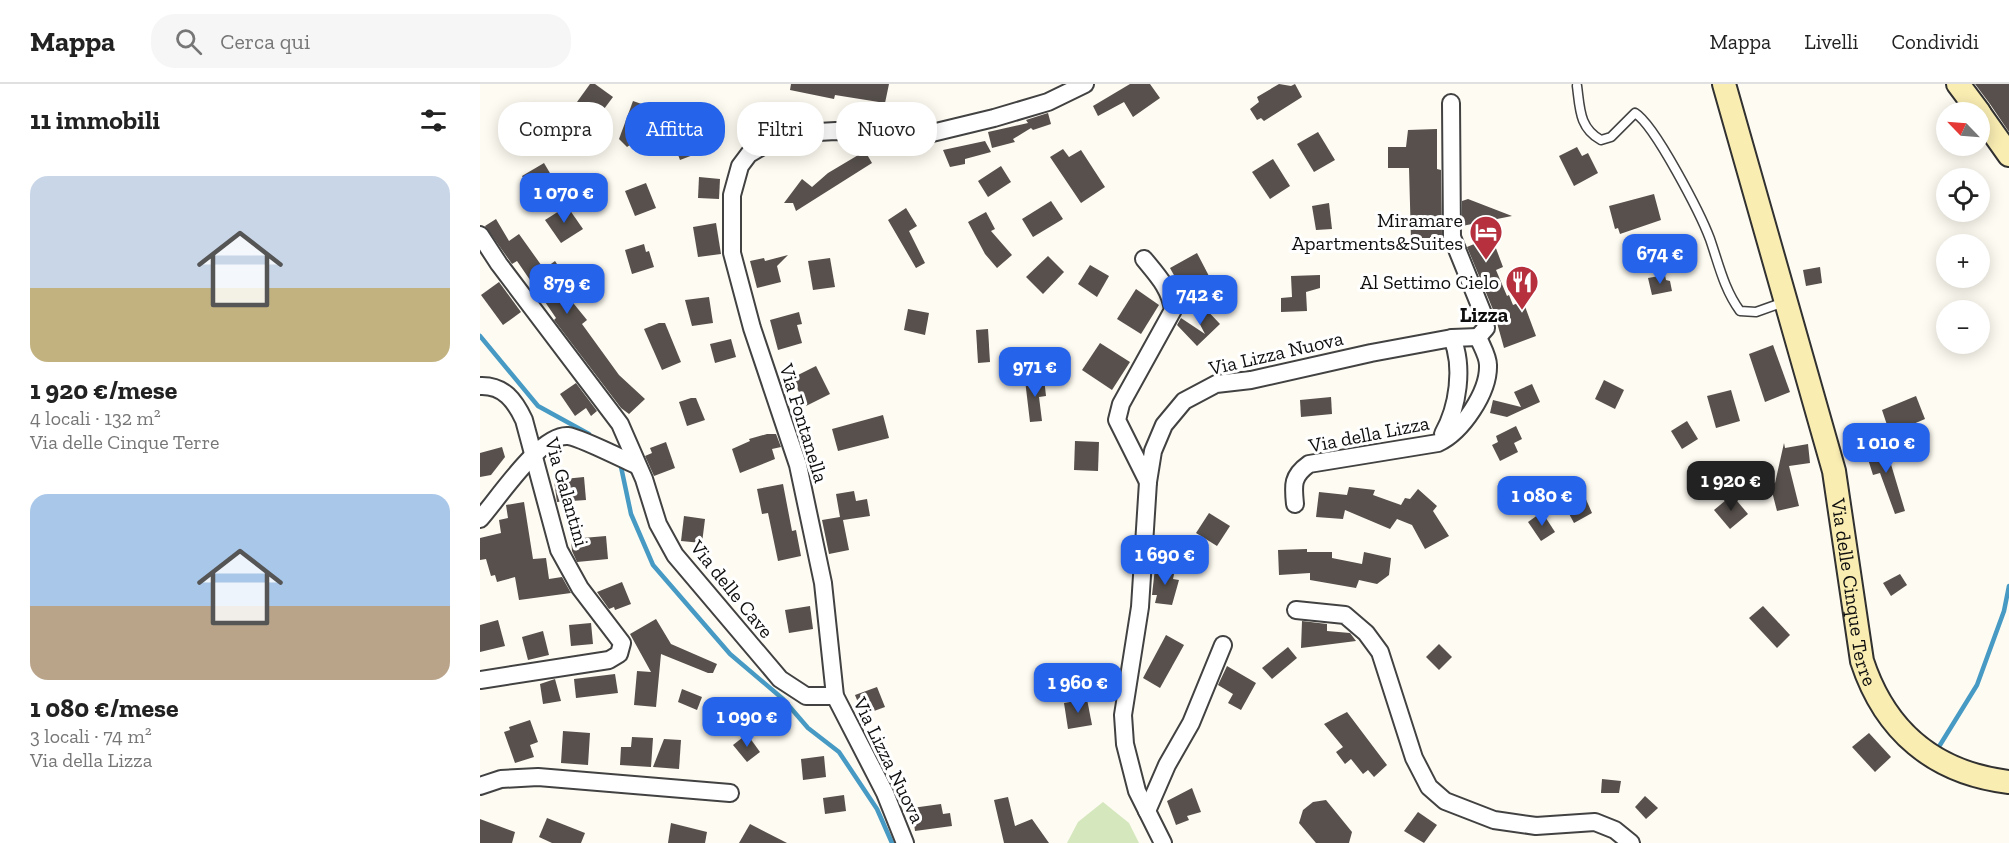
<!DOCTYPE html>
<html lang="it">
<meta charset="utf-8">
<style>
:root{--surface:#fff;--page:#f6f6f6;--text:#222;--muted:#767676;--line:#e0e0e0;--accent:#2563eb}
body{margin:0;font-family:"Zilla Slab",serif;background:var(--page);color:var(--text);height:100vh;display:flex;flex-direction:column;font-size:22px;white-space:nowrap}
*{box-sizing:border-box;margin:0}
p{font-size:20px;color:var(--muted)}
.icon{flex:none;width:33px;height:33px;fill:none;stroke:currentColor;stroke-width:2;stroke-linecap:round;stroke-linejoin:round}
.map{position:relative;flex:1;overflow:hidden}
.side{display:flex;flex-direction:column;background:var(--surface);width:480px}
.side>*{flex:none}
.guide{position:absolute;left:18px;top:18px;width:570px;height:54px;display:flex;gap:12px}
.needle{width:39px;rotate:295deg}
.controls{position:absolute;left:1456px;top:18px;display:grid;gap:12px}
.controls a{display:grid;place-items:center;width:54px;height:54px;border-radius:50%;background:var(--surface);box-shadow:0 3px 15px #0003;font-size:30px}
.price{position:absolute;translate:-50% -51px;padding:0 14px;border-radius:12px;background:var(--accent);color:#fff;font-size:20px;line-height:39px;filter:drop-shadow(0 2px 3px #0008)}
.price::after{content:'';position:absolute;left:50%;top:36px;width:18px;height:14px;margin-left:-9px;background:inherit;clip-path:polygon(0 0,100% 0,50% 100%)}
.price.selected{background:#222;color:#fff}
ul{padding:0;list-style:none}
li{display:grid;align-content:center;gap:12px;height:318px;padding:0 30px}
li span{display:grid;place-items:center;height:186px;border-radius:18px;color:#555}
li>.icon{margin-inline-start:auto}
span .icon{width:108px;height:108px;fill:#fffc;stroke-width:1}
li b{font-size:26px}
h2{display:flex;justify-content:space-between;align-items:center;height:72px;padding:0 30px;font-size:26px}
.pill{padding:0 21px;border-radius:24px;background:var(--surface);box-shadow:0 3px 15px #0003;font-size:21px;line-height:54px}
.pill.selected{background:var(--accent);color:#fff}
header{display:flex;align-items:center;gap:36px;box-sizing:border-box;height:84px;padding:0 30px;background:var(--surface);border-bottom:2px solid var(--line)}
header strong{font-size:28px}
nav{display:flex;gap:33px;margin-inline-start:auto;font-size:21px}
.search{width:420px;height:54px;background:var(--page);display:flex;align-items:center;gap:15px;box-sizing:border-box;padding:0 21px;border-radius:24px;color:var(--muted);font-size:22px}
main{display:flex;flex:1;min-height:0}
.map>svg:first-child{display:block}
.green{fill:#d5e7bd}
.lines{fill:none;stroke-linecap:round;stroke-linejoin:round}
.stream{stroke:#469ac4;stroke-width:4.5}
.building{fill:#57504c}
.lane-casing{stroke:#424242;stroke-width:11}
.street-casing{stroke:#424242;stroke-width:20}
.secondary-casing{stroke:#313131;stroke-width:26}
.lane{stroke:#fff;stroke-width:8}
.street{stroke:#fff;stroke-width:16}
.secondary{stroke:#f9edb2;stroke-width:22}
.labels{text-anchor:middle;dominant-baseline:central;stroke-width:6;stroke-linejoin:round;paint-order:stroke}
.poi-label{font-size:20px;fill:#0f0f0f;stroke:#fff;text-anchor:end}
.street-label{font-size:20px;fill:#0f0f0f;stroke:#fff}
.neighbourhood-label{font-size:21px;font-weight:bold;fill:#0f0f0f;stroke:#fff}
</style>
<header>
<strong>Mappa</strong>
<div class="search"><svg class="icon" aria-label="search" viewBox="0 0 24 24"><circle cx="10" cy="10" r="6"/><path d="M15 15l6 6"/></svg>Cerca qui</div>
<nav><a>Mappa</a><a>Livelli</a><a>Condividi</a></nav>
</header>
<main>
<section class="side">
<h2>11 immobili<svg class="icon" aria-label="filters" viewBox="0 0 24 24"><path d="M4 7h16M4 17h16"/><circle cx="9" cy="7" r="2"/><circle cx="15" cy="17" r="2"/></svg></h2>
<ul>
<li><span style="background:linear-gradient(#c9d6e8 60%,#c2b280 0)"><svg class="icon" aria-label="home" viewBox="0 0 24 24"><path d="M3 11l9-7 9 7M6 9v11h12V9"/></svg></span><div><b>1 920 €/mese</b><p>4 locali · 132 m²</p><p>Via delle Cinque Terre</p></div></li>
<li><span style="background:linear-gradient(#a9c7e8 60%,#b9a48a 0)"><svg class="icon" aria-label="home" viewBox="0 0 24 24"><path d="M3 11l9-7 9 7M6 9v11h12V9"/></svg></span><div><b>1 080 €/mese</b><p>3 locali · 74 m²</p><p>Via della Lizza</p></div></li>
</ul>
</section>
<div class="map">
<svg width="1529" height="759" viewBox="0 0 1529 759">
<rect width="100%" height="100%" fill="#fefbf2"/>
<path class="green" d="M623 718 649 739 659 759H587L598 738Z"/>
<g class="lines">
<g class="stream">
<path d="M0 252 58 322 109 350"/>
<path d="M140 378 151 430 173 481 250 570 303 615 328 644 359 668 397 725 412 759"/>
<path d="M1460 661 1497 601 1524 527 1529 502"/>
</g>
</g>
<g class="building">
<path d="M110 0H115L133 13 118 33 97 18Z"/>
<path d="M311 0H409L405 19 355 11 354 15 310 6Z"/>
<path d="M650 0H670L680 14 653 33 644 18 618 32 613 22Z"/>
<path d="M799 0 811 2 815 0 822 13 784 37 781 34 777 36 770 25 779 18 777 13Z"/>
<path d="M1495 0H1529V48L1510 20Z"/>
<path d="M153 17 176 25 169 48 147 63 139 55Z"/>
<path d="M568 29 571 40 553 46 551 44 533 55 535 58 512 64 508 48 548 39 546 36Z"/>
<path d="M957 45V85L961 86 962 153H950V161H934V156H931L929 84H908V63H926L928 46Z"/>
<path d="M213 47 221 68 200 76 192 55Z"/>
<path d="M838 48 855 76 834 88 817 60Z"/>
<path d="M505 57 511 68 485 75V80L470 83 463 66Z"/>
<path d="M1097 63 1102 72 1108 69 1118 89 1094 102 1079 72Z"/>
<path d="M583 65 589 73 601 66 625 103 601 119 570 73Z"/>
<path d="M385 67 392 79 316 127 313 119H304L322 95 332 103 348 89Z"/>
<path d="M793 75 810 102 790 115 772 88Z"/>
<path d="M64 79 77 101 54 114 42 92Z"/>
<path d="M521 82 531 98 508 113 498 97Z"/>
<path d="M219 93 240 95 239 115 218 114Z"/>
<path d="M166 99 176 124 155 132 145 107Z"/>
<path d="M1174 110 1181 136 1140 150 1138 144 1135 145 1129 122Z"/>
<path d="M988 115 1032 132 982 142V117Z"/>
<path d="M571 117 583 135 553 153 542 135Z"/>
<path d="M849 119 852 145 836 146 832 122Z"/>
<path d="M87 122 103 145 81 159 65 136Z"/>
<path d="M426 124 437 142 429 147 445 179 436 184 408 136Z"/>
<path d="M506 128 515 145 511 147 532 171 517 184 505 170 488 138Z"/>
<path d="M16 135 29 157 39 150 64 185 75 177 89 198 81 204 107 236 102 240 139 291 165 315 149 330 141 324 74 236 76 234 37 177 32 180 5 142Z"/>
<path d="M236 139 241 170 218 173 213 143Z"/>
<path d="M999 158 1002 164 1014 159 1023 183 1016 186 1027 212 1029 211 1033 221 1043 217 1056 252 1024 264 1014 228 987 163Z"/>
<path d="M164 160 166 168 169 167 174 183 152 190 145 166Z"/>
<path d="M717 169 729 192 701 204 690 184Z"/>
<path d="M308 171 297 182 301 198 277 204 270 177 284 174 285 177Z"/>
<path d="M568 172 584 188 563 210 546 193Z"/>
<path d="M350 174 355 203 333 206 328 177Z"/>
<path d="M610 181 629 192 617 213 598 200Z"/>
<path d="M1340 183 1342 199 1326 202 1323 186Z"/>
<path d="M840 191V204L826 208 827 227 801 228V214L812 213 811 192Z"/>
<path d="M1185 191 1186 196 1190 197 1192 207 1172 211 1168 194Z"/>
<path d="M19 198 41 228 23 241 1 211Z"/>
<path d="M656 205 679 221 661 250 637 235Z"/>
<path d="M229 213 233 239 212 242 205 216Z"/>
<path d="M722 221 740 240 717 262 697 241 701 234 725 250 714 229Z"/>
<path d="M428 225 449 229 445 251 424 246Z"/>
<path d="M319 228 322 240 317 241 322 259 298 266 290 236Z"/>
<path d="M179 239H185L201 278 182 286 164 245Z"/>
<path d="M508 245 510 278 498 279 496 246Z"/>
<path d="M251 255 256 273 235 279 230 260Z"/>
<path d="M620 259 650 278 632 306 602 286Z"/>
<path d="M1293 261 1310 308 1285 318 1269 270Z"/>
<path d="M336 282 350 310 326 322 312 294Z"/>
<path d="M564 294 566 312 559 313 562 337 550 338 545 296Z"/>
<path d="M1124 296 1144 306 1135 325 1115 315Z"/>
<path d="M96 299 117 327 111 332 106 324 95 332 80 310Z"/>
<path d="M1052 300 1060 318 1027 333 1010 329 1013 316 1041 323 1034 308Z"/>
<path d="M1251 306 1260 337 1236 344 1227 312Z"/>
<path d="M1436 312 1445 335 1410 350 1402 326Z"/>
<path d="M851 313 852 330 821 333 820 316Z"/>
<path d="M211 314H216L225 336 207 342 199 318Z"/>
<path d="M403 331 409 354 358 367 352 345Z"/>
<path d="M1207 337 1218 355 1202 365 1191 347Z"/>
<path d="M1036 342 1042 355 1034 359 1038 368 1020 377 1012 361 1018 358 1016 352Z"/>
<path d="M287 350H296L301 363 292 365 295 375 260 389 252 365 270 357 269 355Z"/>
<path d="M595 357 619 358 618 387 594 386Z"/>
<path d="M1404 357 1425 427 1415 430 1400 389 1393 391 1387 372 1392 370 1389 361Z"/>
<path d="M186 358 195 384 174 392 165 372 172 369 170 364Z"/>
<path d="M1304 359 1305 364 1328 360 1330 379 1309 382 1319 422 1297 427 1290 400 1295 399Z"/>
<path d="M22 363 25 373 11 391 0 393V369Z"/>
<path d="M104 393 106 416 77 418 74 396Z"/>
<path d="M303 400 312 447 316 446 321 472 298 477 288 429 282 430 277 405Z"/>
<path d="M869 403 895 406 893 411 921 421 925 414 930 415 938 405 957 422 953 427 969 452 945 465 932 441 917 435 910 445 865 426 863 435 836 433 839 408 867 411Z"/>
<path d="M1101 404 1112 429 1094 439 1081 415Z"/>
<path d="M374 407 376 417 387 415 390 432 363 436 369 466 349 470 342 436 360 433 356 410Z"/>
<path d="M1252 411 1268 430 1250 445 1234 426Z"/>
<path d="M44 418 53 475 66 474 69 495 82 493 91 509 39 516 35 493 17 498 15 491 11 492 6 475 0 476V454L21 449 19 436 28 434 26 421Z"/>
<path d="M1062 428 1075 448 1061 457 1048 438Z"/>
<path d="M729 429 750 442 737 462 716 449Z"/>
<path d="M204 432 225 435 222 459 201 457Z"/>
<path d="M126 452 128 475 97 478 92 467 91 455Z"/>
<path d="M827 465V468H852V474L882 480 884 468 911 474 909 491 897 500 879 496 876 504 830 496V489L799 491 798 466Z"/>
<path d="M675 484 695 486 693 495 699 496 692 521 675 519 677 511H672Z"/>
<path d="M1420 490 1427 501 1411 512 1403 499Z"/>
<path d="M142 498 151 520 135 526 134 523 129 525 117 508Z"/>
<path d="M330 522 333 545 309 549 305 526Z"/>
<path d="M1283 522 1310 551 1297 564 1269 534Z"/>
<path d="M176 535 191 560 237 580 233 589H228L181 570 176 623 154 621 157 587 171 588 150 550Z"/>
<path d="M18 536 25 562 0 568V541Z"/>
<path d="M822 537 847 540V547L870 549 876 557 821 564Z"/>
<path d="M111 539 113 560 91 562 89 541Z"/>
<path d="M63 547 69 571 48 576 42 553Z"/>
<path d="M686 551 704 561 680 604 663 594Z"/>
<path d="M959 560 972 573 959 586 946 573Z"/>
<path d="M808 563 817 574 792 595 782 584Z"/>
<path d="M747 582 776 599 761 626 748 619 753 610 738 601Z"/>
<path d="M135 590 138 609 96 614 94 595Z"/>
<path d="M75 595 81 617 63 620 60 600Z"/>
<path d="M397 603 405 623 383 631 375 611Z"/>
<path d="M202 605 222 613 217 626 198 618Z"/>
<path d="M607 615 612 641 588 645 584 619Z"/>
<path d="M867 628 907 681 894 693 888 686 883 690 871 675 865 680 856 668 863 663 844 640Z"/>
<path d="M50 636 58 658 50 661 54 673 35 679 24 648 30 646 29 643Z"/>
<path d="M83 647 110 649 108 681 81 679Z"/>
<path d="M1389 649 1411 673 1395 688 1372 663Z"/>
<path d="M267 650 280 668 267 678 253 661Z"/>
<path d="M152 653 173 654 171 683 140 681 141 663H151Z"/>
<path d="M184 655 201 656 199 685 173 683Z"/>
<path d="M344 672 346 693 323 696 321 675Z"/>
<path d="M1122 695 1141 697 1139 709H1121Z"/>
<path d="M712 704 721 728 707 732 709 736 696 741 687 717Z"/>
<path d="M364 711 366 727 345 730 343 714Z"/>
<path d="M1165 712 1178 724 1166 735 1155 723Z"/>
<path d="M528 713 535 742 552 735 569 759H524L514 716Z"/>
<path d="M846 716 872 748 869 759H836L819 739 823 726 833 718Z"/>
<path d="M461 720 463 730 470 729 472 742 435 747 432 724Z"/>
<path d="M938 728 957 741 944 759 924 747Z"/>
<path d="M67 734 105 749 101 759H72L59 753Z"/>
<path d="M0 735 35 748 32 759H0Z"/>
<path d="M191 739 227 748 225 759H188Z"/>
<path d="M270 740 307 759H259Z"/>
</g>
<g class="lines">
<g class="lane-casing">
<path id="lane" d="M1097 2C1100 24 1099 44 1121 56L1131 53 1155 29C1175 41 1221 131 1230 155 1239 181 1244 205 1260 227L1276 228 1304 218"/>
</g>
<g class="street-casing">
<g id="street">
<path d="M971 19 972 153 1004 232 1006 244 998 253"/>
<path d="M0 151 19 180 140 340 164 395 178 440 195 471 300 595 326 612H355"/>
<path d="M664 175C677 191 690 204 693 226L641 320 637 336 668 398"/>
<path d="M0 302C24 301 35 317 44 336L79 466 100 504 142 559 139 570 129 576 0 596"/>
<path d="M963 350C978 323 984 283 972 254"/>
<path d="M815 420C813 401 812 392 829 380L958 359C982 348 1009 308 1008 281 1008 272 1001 261 998 253"/>
<path d="M0 435C18 415 60 350 88 352 99 353 143 375 156 381"/>
<path d="M816 526 865 531 886 549 900 568 934 674 949 703 965 717 1014 736 1056 742 1115 738 1135 746 1151 759"/>
<path d="M0 702 21 695 58 693 250 709"/>
<path d="M667 727 687 681 711 639 743 561"/>
<path d="M425 759 405 709 355 612 343 499 318 381 272 244 252 169V111L260 82 269 70 293 56 320 49 356 47 452 49 514 34 568 18 605 0"/>
<path d="M683 759 657 707 645 660 643 631 660 523 668 398 673 367 684 341 704 317 736 300 771 296 891 269 972 254 998 253"/>
</g>
</g>
<g class="secondary-casing">
<g id="secondary">
<path id="s1" d="M1244 0 1354 387 1382 577C1405 647 1454 689 1529 698"/>
<path d="M1478 0 1499 28"/>
<path d="M1500 30 1529 71"/>
</g>
</g>
<use href="#lane" class="lane"/>
<use href="#street" class="street"/>
<use href="#secondary" class="secondary"/>
</g>
<defs>
<g id="hotel-pin" transform="scale(1.725)"><path d="M0 17L-7.5 6A9.5 9.5 0 1 1 7.5 6Z" fill="#b6303e" stroke="#fff"/><path d="M-6-4.5h1.5V1H6V5H4.5V3h-9V5H-6ZM-4 0a1.8 1.8 0 1 1 3.6 0ZM.5 0V-2.5h3Q6-2.5 6 0Z" fill="#fff"/></g>
<g id="restaurant-pin" transform="scale(1.725)"><path d="M0 17L-7.5 6A9.5 9.5 0 1 1 7.5 6Z" fill="#b6303e" stroke="#fff"/><path d="M-5-6h1v4h1v-4h1v4h1v-4h1v5L-1.5 .5V6h-2V.5L-5-1ZM5-6V6H3V1.5H1.5Q1.5-4 5-6Z" fill="#fff"/></g>
</defs>
<g fill-rule="evenodd">
<use href="#hotel-pin" x="1006" y="148"/>
<use href="#restaurant-pin" x="1042" y="198"/>
</g>
<g class="labels">
<g class="poi-label">
<text x="983" y="136">Miramare<tspan x="983" dy="23">Apartments&amp;Suites</tspan></text>
<text x="1019" y="198">Al Settimo Cielo</text>
</g>
<g class="street-label">
<text transform="translate(796 269) rotate(-13)">Via Lizza Nuova</text>
<text transform="translate(324 339) rotate(73)">Via Fontanella</text>
<text transform="translate(889 350) rotate(-11)">Via della Lizza</text>
<text transform="translate(87 408) rotate(74)">Via Galantini</text>
<text transform="translate(252 505) rotate(51)">Via delle Cave</text>
<text stroke="none"><textPath href="#s1" startOffset="525">Via delle Cinque Terre</textPath></text>
<text transform="translate(409 676) rotate(64)">Via Lizza Nuova</text>
</g>
<g class="neighbourhood-label">
<text x="1004" y="230">Lizza</text>
</g>
</g>
</svg>
<div class="controls">
<a><svg class="needle" viewBox="-14 -14 28 28"><path d="M0-13l5 13h-10z" fill="#e53935"/><path d="M0 13l5-13h-10z" fill="#767676"/></svg></a>
<a><svg class="icon" aria-label="locate" viewBox="0 0 24 24"><circle cx="12" cy="12" r="6"/><path d="M12 2v4M12 18v4M2 12h4M18 12h4"/></svg></a>
<a>+</a>
<a>−</a>
</div>
<b class="price" style="left:84px;top:140px">1 070 €</b>
<b class="price" style="left:1180px;top:201px">674 €</b>
<b class="price" style="left:87px;top:231px">879 €</b>
<b class="price" style="left:720px;top:242px">742 €</b>
<b class="price" style="left:555px;top:314px">971 €</b>
<b class="price" style="left:1406px;top:390px">1 010 €</b>
<b class="price selected" style="left:1251px;top:428px">1 920 €</b>
<b class="price" style="left:1062px;top:443px">1 080 €</b>
<b class="price" style="left:685px;top:502px">1 690 €</b>
<b class="price" style="left:598px;top:630px">1 960 €</b>
<b class="price" style="left:267px;top:664px">1 090 €</b>
<div class="guide">
<a class="pill">Compra</a>
<a class="pill selected">Affitta</a>
<a class="pill">Filtri</a>
<a class="pill">Nuovo</a>
</div>
</div>
</main>
